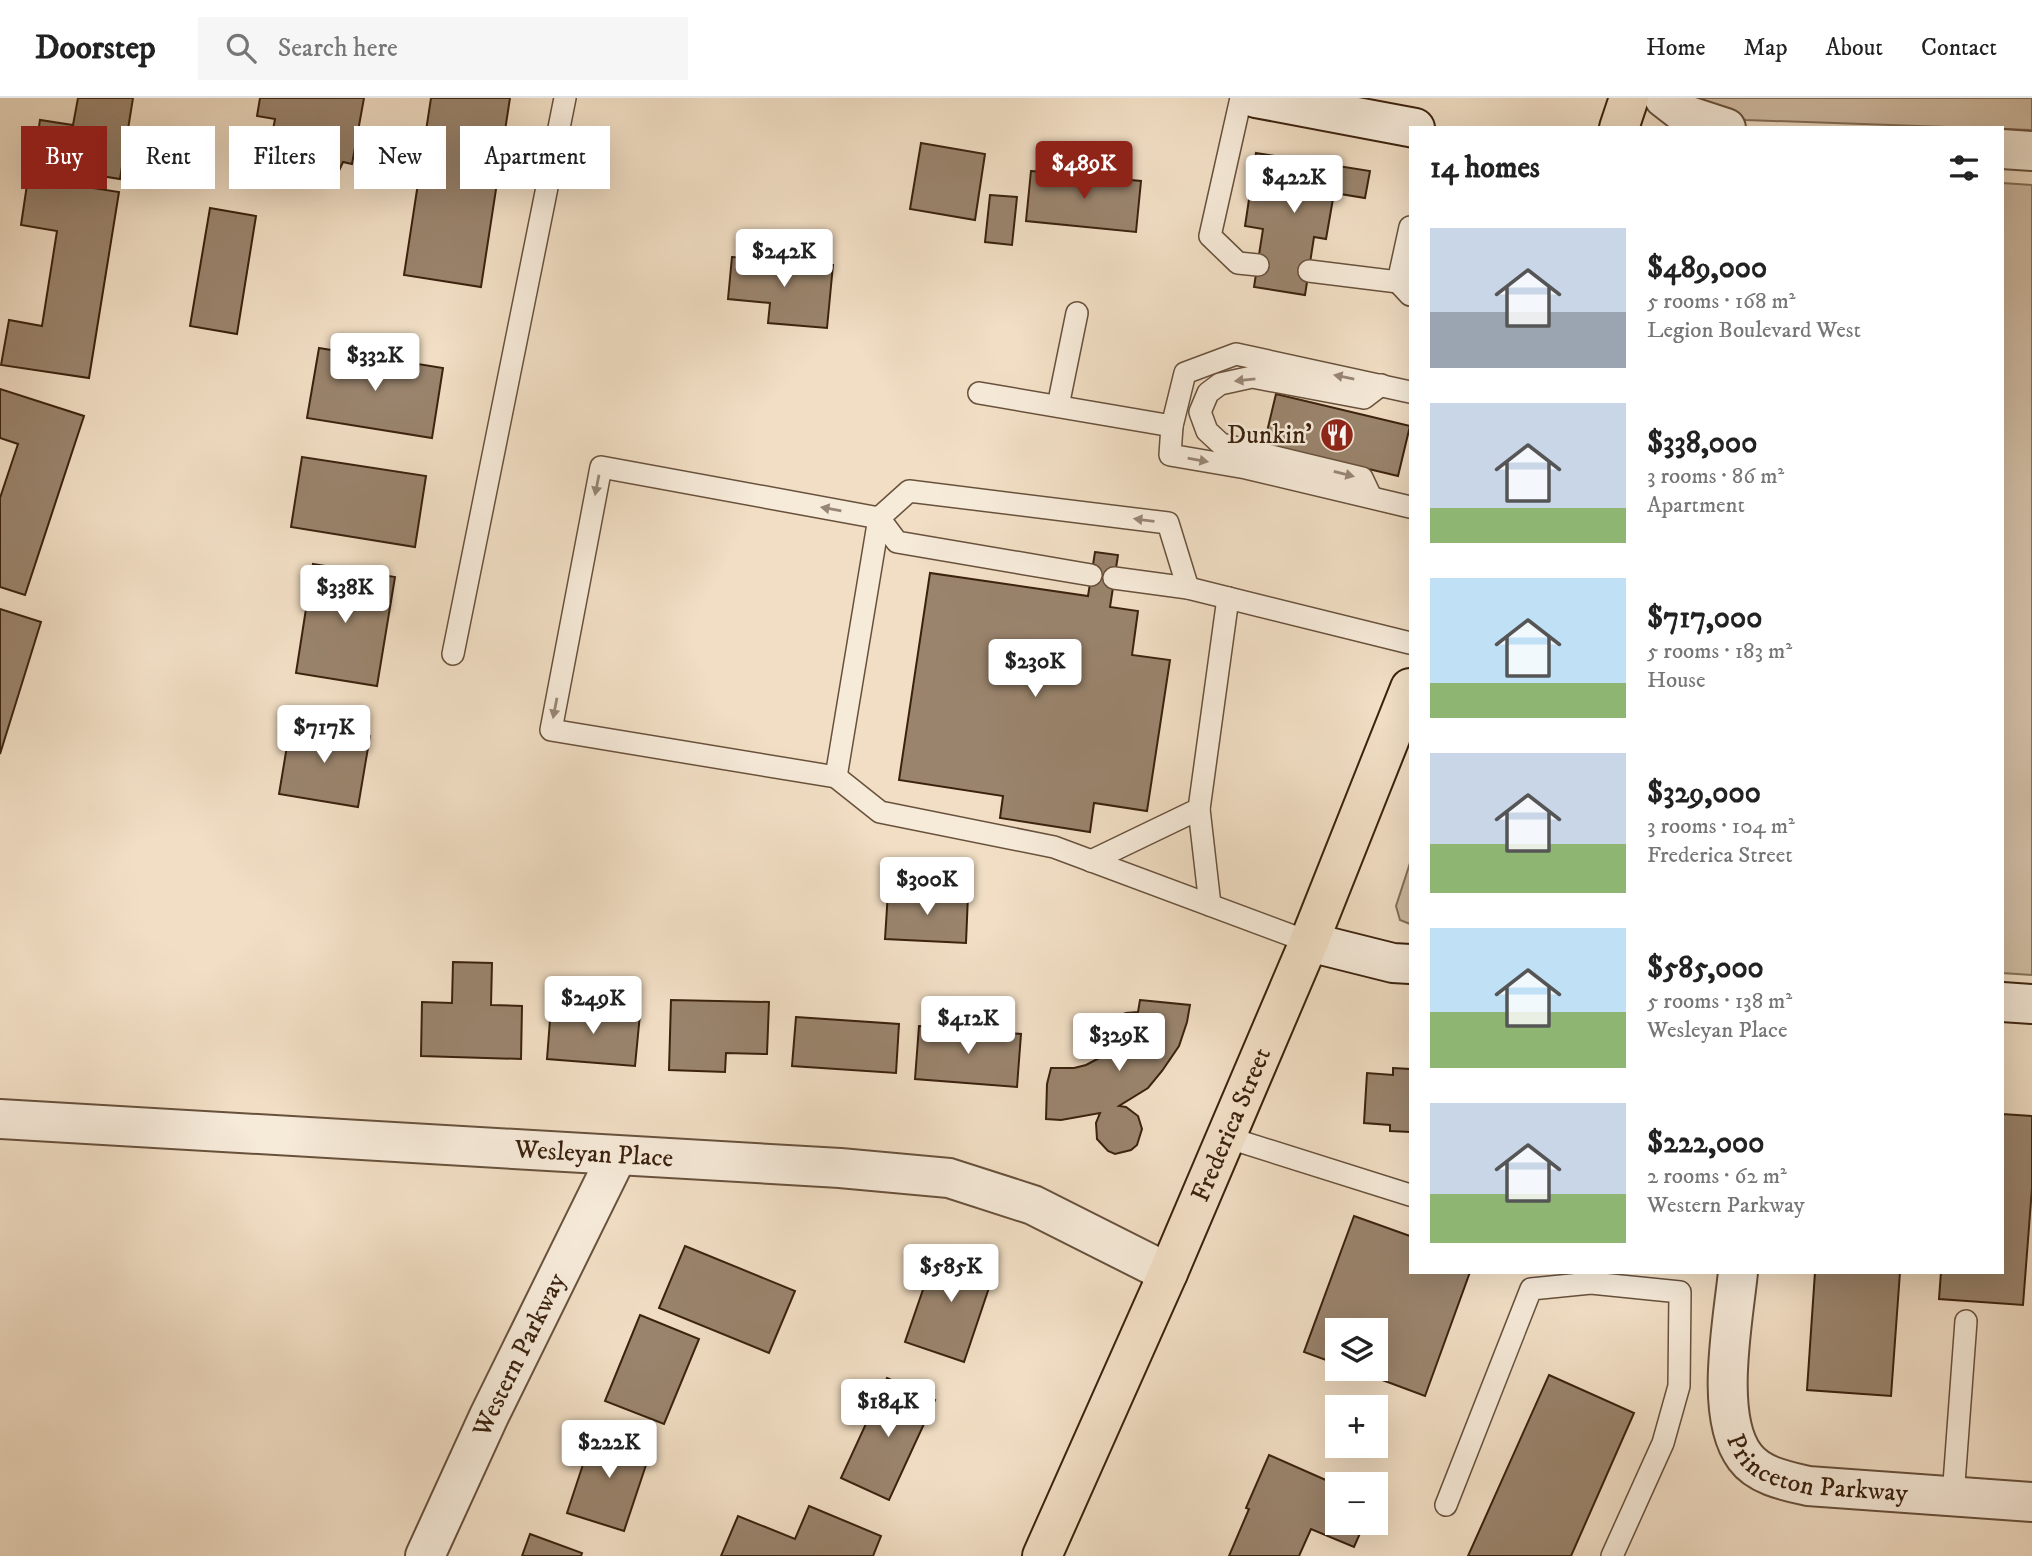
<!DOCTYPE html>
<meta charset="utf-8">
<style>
:root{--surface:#fff;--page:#f6f6f6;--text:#222;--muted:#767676;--line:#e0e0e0;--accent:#8f2418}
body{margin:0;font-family:"IM FELL DW Pica",serif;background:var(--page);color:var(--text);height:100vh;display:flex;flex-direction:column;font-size:26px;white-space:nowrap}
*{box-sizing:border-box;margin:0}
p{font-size:23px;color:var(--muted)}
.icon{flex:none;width:38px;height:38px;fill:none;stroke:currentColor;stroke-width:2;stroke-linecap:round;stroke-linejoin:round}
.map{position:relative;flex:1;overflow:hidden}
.details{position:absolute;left:1409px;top:28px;width:595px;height:1148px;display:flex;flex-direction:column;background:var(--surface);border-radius:0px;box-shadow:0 7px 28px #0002}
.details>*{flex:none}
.top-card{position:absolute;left:21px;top:28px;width:665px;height:63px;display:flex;gap:14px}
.buttons{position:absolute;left:1325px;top:1220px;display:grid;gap:14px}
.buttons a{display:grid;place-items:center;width:63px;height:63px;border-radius:0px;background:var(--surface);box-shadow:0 7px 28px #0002;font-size:35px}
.price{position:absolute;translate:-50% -60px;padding:0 16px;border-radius:7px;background:#fff;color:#222;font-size:23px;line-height:46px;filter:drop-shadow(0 2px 4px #0008)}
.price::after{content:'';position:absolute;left:50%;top:42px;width:21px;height:16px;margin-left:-10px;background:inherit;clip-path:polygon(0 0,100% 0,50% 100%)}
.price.current{background:var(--accent);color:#fff}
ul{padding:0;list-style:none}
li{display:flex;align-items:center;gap:21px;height:175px;padding:0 21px}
li span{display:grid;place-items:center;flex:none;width:196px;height:140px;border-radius:0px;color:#555}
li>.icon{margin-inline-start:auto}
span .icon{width:84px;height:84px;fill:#fffc;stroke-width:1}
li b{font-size:30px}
h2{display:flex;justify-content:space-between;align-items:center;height:84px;padding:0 21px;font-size:30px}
.pill{padding:0 24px;border-radius:0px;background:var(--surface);box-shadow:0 7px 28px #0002;font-size:24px;line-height:63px}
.pill.current{background:var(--accent);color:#fff}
header{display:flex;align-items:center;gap:42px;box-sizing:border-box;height:98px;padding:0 35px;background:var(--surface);border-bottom:2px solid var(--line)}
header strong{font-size:33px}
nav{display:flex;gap:38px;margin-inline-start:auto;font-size:24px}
.search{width:490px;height:63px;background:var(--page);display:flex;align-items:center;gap:18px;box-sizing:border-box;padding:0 24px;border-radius:0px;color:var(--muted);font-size:26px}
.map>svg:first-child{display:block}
.green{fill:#d2bea5;stroke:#86705a;stroke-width:2}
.building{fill:#9a846d;stroke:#3b220e;stroke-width:2}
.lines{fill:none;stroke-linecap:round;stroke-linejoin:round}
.lane-casing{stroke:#68513c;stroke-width:24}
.street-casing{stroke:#68513c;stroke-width:42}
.secondary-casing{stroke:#3b220e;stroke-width:42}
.primary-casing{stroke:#3b220e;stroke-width:42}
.lane{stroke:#f6ead9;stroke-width:21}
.street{stroke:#f6ead9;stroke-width:38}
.secondary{stroke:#f6ead9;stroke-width:38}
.primary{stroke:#f1dec4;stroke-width:38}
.oneway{fill:#988674}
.labels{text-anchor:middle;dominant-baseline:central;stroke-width:5;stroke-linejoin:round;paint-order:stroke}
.poi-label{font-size:26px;fill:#3b220e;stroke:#f6ead9;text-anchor:end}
.street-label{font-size:26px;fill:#3b220e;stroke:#f6ead9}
</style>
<header>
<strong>Doorstep</strong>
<div class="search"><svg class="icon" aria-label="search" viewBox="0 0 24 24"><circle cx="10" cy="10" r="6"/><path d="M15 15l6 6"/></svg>Search here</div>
<nav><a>Home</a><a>Map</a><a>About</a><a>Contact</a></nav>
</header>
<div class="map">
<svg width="2032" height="1458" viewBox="0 0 2032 1458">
<rect width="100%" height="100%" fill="#f1dec4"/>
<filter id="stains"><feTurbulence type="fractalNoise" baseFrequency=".00286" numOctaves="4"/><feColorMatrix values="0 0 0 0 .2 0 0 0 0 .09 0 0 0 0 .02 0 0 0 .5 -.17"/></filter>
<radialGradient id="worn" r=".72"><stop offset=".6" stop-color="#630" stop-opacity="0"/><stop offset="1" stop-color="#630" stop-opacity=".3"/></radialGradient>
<g class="green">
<path d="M1696 0H2032V32L1746 22C1725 20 1710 16 1696 0Z"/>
<path d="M2002 85 2032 87V877L2002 875Z"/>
<path d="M1410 765V826L1400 822 1396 808Z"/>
</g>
<g class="building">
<path d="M78 0H133L120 81 33 67 40 22 73 27Z"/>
<path d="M260 0H364L352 66 343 64 332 88 299 84 293 52 270 48 275 21 257 18Z"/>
<path d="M431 0H510L481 189 404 177Z"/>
<path d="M921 45 985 56 975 122 910 111Z"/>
<path d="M1256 55 1370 73 1365 100 1334 95 1326 141 1314 139 1305 197 1254 189 1263 131 1245 128Z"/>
<path d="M1031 73 1141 83 1136 134 1026 123Z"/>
<path d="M28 80 119 94 89 280 1 267 9 222 42 228 57 133 21 127Z"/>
<path d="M990 97 1017 99 1012 147 985 144Z"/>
<path d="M210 110 256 118 237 236 190 228Z"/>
<path d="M732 159 833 167 827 230 768 225 770 205 728 201Z"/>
<path d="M319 250 443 270 432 340 307 320Z"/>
<path d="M0 291 84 318 25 497 0 489V400L18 346 0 340Z"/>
<path d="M1276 296 1410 328 1398 378 1264 346Z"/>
<path d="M302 359 426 378 415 449 291 429Z"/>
<path d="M1095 454 1118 457 1110 509 1138 513 1132 557 1170 562 1147 713 1094 705 1090 734 1000 720 1003 698 899 682 930 475 1088 498Z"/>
<path d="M313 466 395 479 377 588 296 575Z"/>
<path d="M0 511 41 524 0 656Z"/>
<path d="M291 624 370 638 358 709 279 696Z"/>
<path d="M888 794 968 797 966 845 885 841Z"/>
<path d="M453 864 492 865 491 907 522 908 521 961 421 958 422 904 452 905Z"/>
<path d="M671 902 769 904 767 956 726 955 725 974 669 972Z"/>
<path d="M1140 902 1190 907 1187 924 1179 948 1162 973 1148 990 1119 1008 1126 1009 1138 1018 1142 1031 1137 1047 1131 1052 1115 1056 1108 1053 1097 1041 1096 1025 1100 1015 1061 1022 1046 1021 1047 986 1051 970H1074L1086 967 1107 956 1105 937 1111 925 1116 919 1126 915 1138 914Z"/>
<path d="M551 909 640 916 635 968 547 961Z"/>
<path d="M796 919 899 926 896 975 792 968Z"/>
<path d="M919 928 1021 936 1017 989 915 981Z"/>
<path d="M1393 970 1410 971V1034L1390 1033V1027L1364 1025 1367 975 1393 977Z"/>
<path d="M2002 1016 2032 1018V1090L2023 1207 1939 1201 1941 1174H2002Z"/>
<path d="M1354 1118 1410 1138V1174H1470L1425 1298 1350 1270H1376V1232H1337V1266L1304 1254Z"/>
<path d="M685 1148 795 1193 769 1255 659 1210Z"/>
<path d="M938 1148 996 1169 964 1264 905 1244Z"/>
<path d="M1815 1174H1900L1891 1298 1807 1292Z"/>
<path d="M640 1217 699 1241 664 1326 605 1303Z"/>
<path d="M1549 1277 1634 1315 1571 1458H1468Z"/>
<path d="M887 1280 935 1302 889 1402 841 1380Z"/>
<path d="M595 1330 652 1349 624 1433 567 1415Z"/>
<path d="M1269 1357 1337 1387V1424H1365L1354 1449 1311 1431 1299 1458H1229L1249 1411 1246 1410Z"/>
<path d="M809 1408 881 1438 873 1458H721L738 1418 795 1441Z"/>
<path d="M530 1436 582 1455 581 1458H522Z"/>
</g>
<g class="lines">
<g class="lane-casing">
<g id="lane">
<path d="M1241 0 1210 138 1238 165 1258 167"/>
<path d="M1410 129 1398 184 1410 197"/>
<path d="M1309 173 1398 184"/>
<path d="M1410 294 1236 256 1185 275 1172 328 1170 357 1246 370 1410 409"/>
<path d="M979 295 1172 328"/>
<path d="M1058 308 1077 215"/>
<path d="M1371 399 1362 380 1221 346 1207 333 1200 314 1208 295 1220 286 1252 279 1364 300 1381 287"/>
<path d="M879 420 836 679 551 632 601 369 879 420 909 393 1168 425 1188 490"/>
<path d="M879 420 897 444 1091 477"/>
<path d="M1114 480 1188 490 1410 545"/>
<path d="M453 556 565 0"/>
<path d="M836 679 880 714 1054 749 1309 844"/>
<path d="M1199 711 1210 807"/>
<path d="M1091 763 1199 711 1228 500"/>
<path d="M1226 1039 1410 1097"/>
<path d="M1953 1399 1966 1223"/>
<path d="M1446 1407 1531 1191 1591 1185 1680 1194 1679 1288 1663 1345 1612 1458"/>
</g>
</g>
<g class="street-casing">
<g id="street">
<path d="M1664 0 1686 17 1726 30"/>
<path d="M2002 51 2032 53"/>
<path id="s1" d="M0 1021 840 1070 949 1080 1033 1107 1168 1175"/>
<path id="s2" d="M1738 1174C1733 1224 1714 1318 1745 1359 1759 1378 1786 1383 1808 1388L2032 1404"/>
<path id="s3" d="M425 1458 489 1318 617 1058"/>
</g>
</g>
<g class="secondary-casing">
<g id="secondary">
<path d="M1256 0 1415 30"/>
<path d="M1309 844 1393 865 1410 866"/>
<path d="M2002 904 2032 906"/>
</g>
</g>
<g class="primary-casing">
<g id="primary">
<path d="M1619 30 1629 0"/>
<path id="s4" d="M1042 1458 1168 1175 1309 844 1410 590"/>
</g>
</g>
<use href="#lane" class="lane"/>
<use href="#street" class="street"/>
<use href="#secondary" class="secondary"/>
<use href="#primary" class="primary"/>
</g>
<defs><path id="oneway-solid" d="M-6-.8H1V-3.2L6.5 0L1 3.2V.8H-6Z" transform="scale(1.75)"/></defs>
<g class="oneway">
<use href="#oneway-solid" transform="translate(1344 279) rotate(-168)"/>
<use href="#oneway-solid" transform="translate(1245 282) rotate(174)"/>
<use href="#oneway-solid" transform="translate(1198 362) rotate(10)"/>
<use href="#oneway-solid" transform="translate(1344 376) rotate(14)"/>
<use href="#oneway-solid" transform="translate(597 387) rotate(101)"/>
<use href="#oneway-solid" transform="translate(831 411) rotate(-170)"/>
<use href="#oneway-solid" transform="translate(1144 422) rotate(-173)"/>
<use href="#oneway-solid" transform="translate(555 610) rotate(101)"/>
</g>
<defs>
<g id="restaurant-disc" transform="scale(1.75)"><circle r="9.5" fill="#8f2418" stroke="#f6ead9"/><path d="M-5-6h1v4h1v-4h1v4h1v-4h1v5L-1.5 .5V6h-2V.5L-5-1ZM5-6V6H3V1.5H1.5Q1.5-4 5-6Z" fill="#fff"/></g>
</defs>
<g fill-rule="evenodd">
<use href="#restaurant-disc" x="1337" y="337"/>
</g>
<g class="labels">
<g class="poi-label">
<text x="1312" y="337">Dunkin'</text>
</g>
<g class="street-label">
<text stroke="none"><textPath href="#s4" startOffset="471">Frederica Street</textPath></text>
<text stroke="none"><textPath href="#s1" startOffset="595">Wesleyan Place</textPath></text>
<text stroke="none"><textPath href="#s3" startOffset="222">Western Parkway</textPath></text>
<text stroke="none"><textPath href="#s2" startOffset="262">Princeton Parkway</textPath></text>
</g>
</g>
<rect width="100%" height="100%" filter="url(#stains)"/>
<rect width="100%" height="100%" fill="url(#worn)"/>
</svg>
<div class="buttons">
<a><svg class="icon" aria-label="layers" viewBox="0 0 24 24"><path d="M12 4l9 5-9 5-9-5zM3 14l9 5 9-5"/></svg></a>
<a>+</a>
<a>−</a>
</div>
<b class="price current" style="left:1084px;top:103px">$489K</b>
<b class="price" style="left:1294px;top:117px">$422K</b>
<b class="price" style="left:784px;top:191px">$242K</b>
<b class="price" style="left:375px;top:295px">$332K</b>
<b class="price" style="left:345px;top:527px">$338K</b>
<b class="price" style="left:1035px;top:601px">$230K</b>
<b class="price" style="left:324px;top:667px">$717K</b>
<b class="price" style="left:927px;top:819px">$300K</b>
<b class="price" style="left:593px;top:938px">$249K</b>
<b class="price" style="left:968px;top:958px">$412K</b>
<b class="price" style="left:1119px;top:975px">$329K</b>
<b class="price" style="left:951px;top:1206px">$585K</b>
<b class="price" style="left:888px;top:1341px">$184K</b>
<b class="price" style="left:609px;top:1382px">$222K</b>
<div class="top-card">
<a class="pill current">Buy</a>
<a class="pill">Rent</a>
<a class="pill">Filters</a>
<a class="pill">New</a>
<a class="pill">Apartment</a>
</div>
<section class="details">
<h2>14 homes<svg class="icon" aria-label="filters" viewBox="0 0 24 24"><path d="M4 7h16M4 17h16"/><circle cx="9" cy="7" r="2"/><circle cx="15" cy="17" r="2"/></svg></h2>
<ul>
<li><span style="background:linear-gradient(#c9d6e8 60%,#9aa5b1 0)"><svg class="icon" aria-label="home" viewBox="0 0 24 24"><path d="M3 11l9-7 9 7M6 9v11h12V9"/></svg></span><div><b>$489,000</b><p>5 rooms · 168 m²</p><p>Legion Boulevard West</p></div></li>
<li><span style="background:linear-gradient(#c9d6e8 75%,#8fb573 0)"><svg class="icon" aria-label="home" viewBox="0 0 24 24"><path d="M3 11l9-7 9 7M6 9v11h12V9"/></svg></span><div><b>$338,000</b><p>3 rooms · 86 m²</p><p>Apartment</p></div></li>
<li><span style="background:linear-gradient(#bfe0f5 75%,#8fb573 0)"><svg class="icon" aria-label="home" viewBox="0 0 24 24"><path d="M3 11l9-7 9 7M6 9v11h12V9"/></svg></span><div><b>$717,000</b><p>5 rooms · 183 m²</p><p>House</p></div></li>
<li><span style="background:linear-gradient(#c9d6e8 65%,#8fb573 0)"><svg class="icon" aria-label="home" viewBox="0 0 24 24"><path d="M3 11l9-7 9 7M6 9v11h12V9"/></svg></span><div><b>$329,000</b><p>3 rooms · 104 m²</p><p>Frederica Street</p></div></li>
<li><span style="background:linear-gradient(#bfe0f5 60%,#8fb573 0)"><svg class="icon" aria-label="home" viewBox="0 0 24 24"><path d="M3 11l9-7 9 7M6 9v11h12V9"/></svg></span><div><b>$585,000</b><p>5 rooms · 138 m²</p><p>Wesleyan Place</p></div></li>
<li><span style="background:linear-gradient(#c9d6e8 65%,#8fb573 0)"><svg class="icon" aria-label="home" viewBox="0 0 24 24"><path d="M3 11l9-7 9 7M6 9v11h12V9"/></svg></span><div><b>$222,000</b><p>2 rooms · 62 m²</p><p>Western Parkway</p></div></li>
</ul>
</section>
</div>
